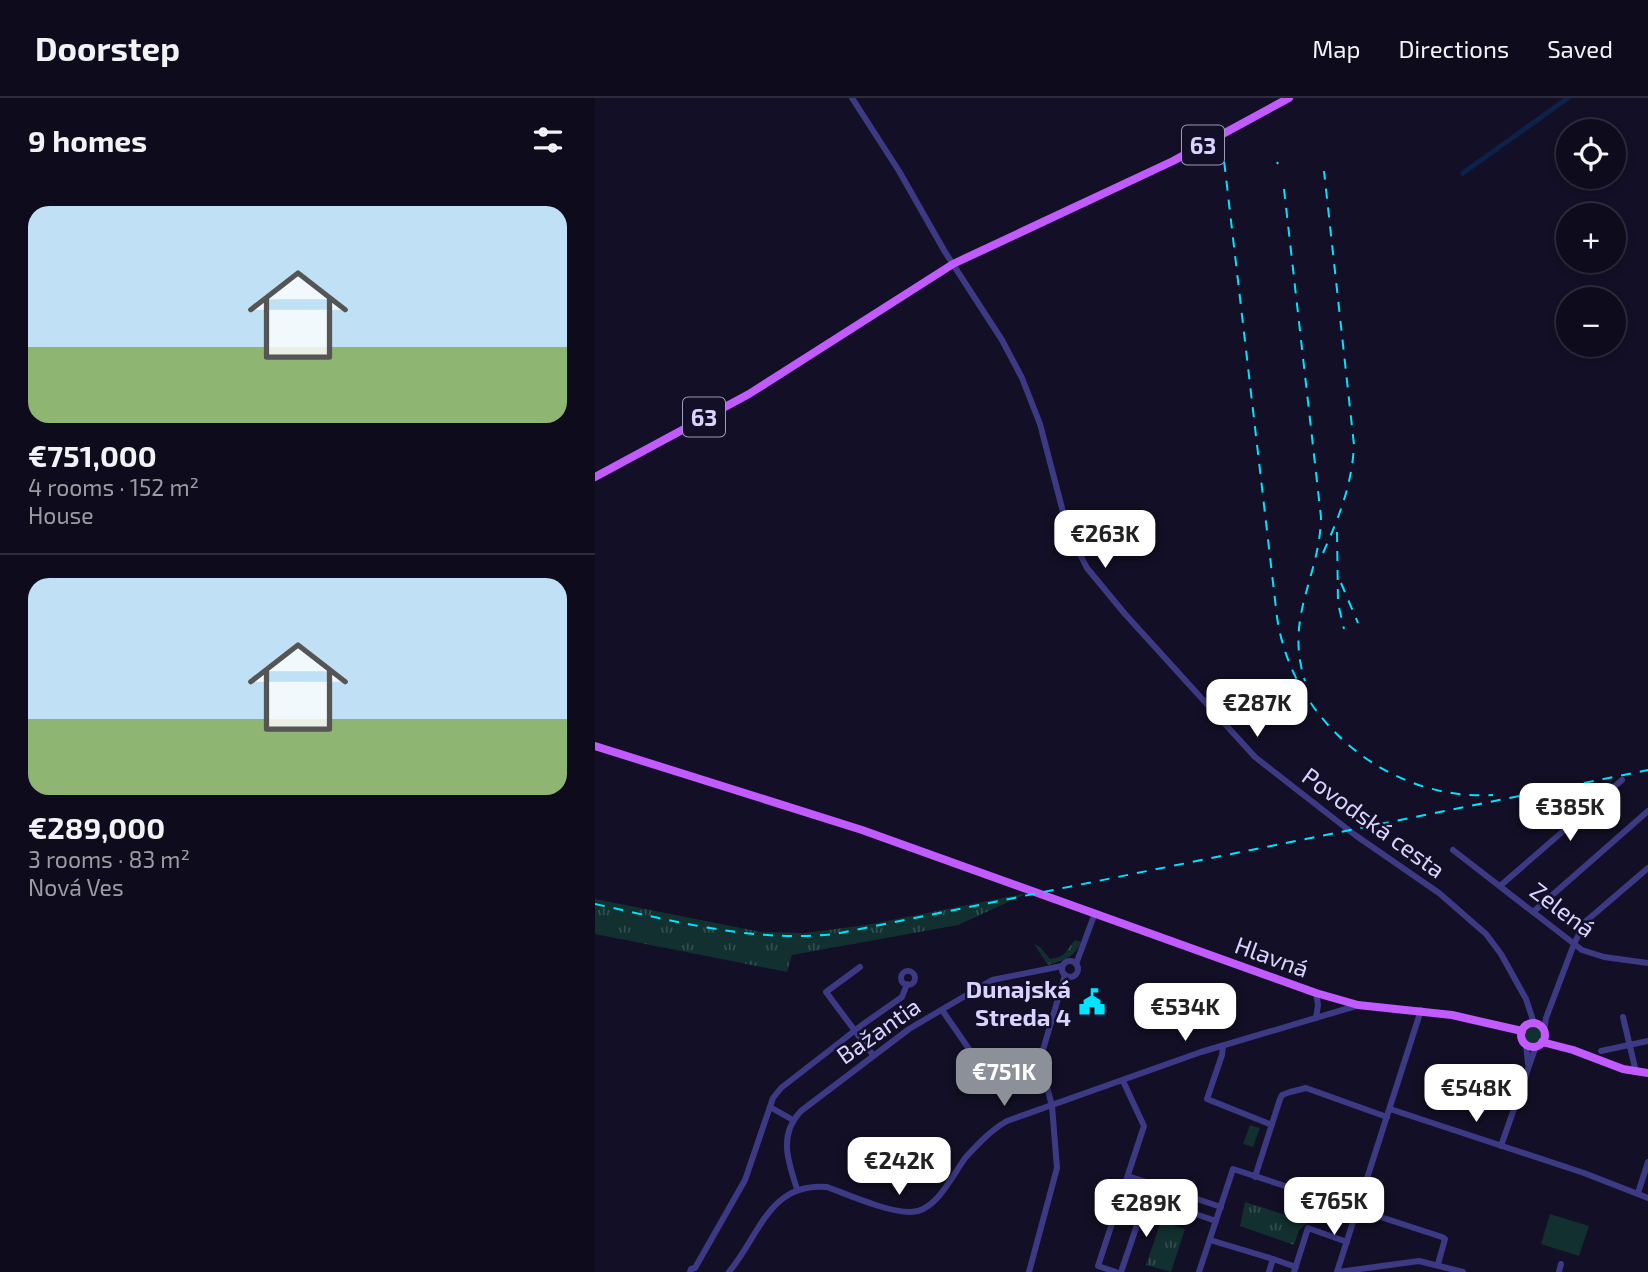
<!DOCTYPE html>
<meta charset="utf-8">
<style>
:root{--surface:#0e0b1c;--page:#171425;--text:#f1f3f6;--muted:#9b9ba3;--line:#2e2b3b;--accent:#8c9099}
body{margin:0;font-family:"Exo 2",sans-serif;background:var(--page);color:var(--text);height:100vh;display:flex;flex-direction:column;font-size:26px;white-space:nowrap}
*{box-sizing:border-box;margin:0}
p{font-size:23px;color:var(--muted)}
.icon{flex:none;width:38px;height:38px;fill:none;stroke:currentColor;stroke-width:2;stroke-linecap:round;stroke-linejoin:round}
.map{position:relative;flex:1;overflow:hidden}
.side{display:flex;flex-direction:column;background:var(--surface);width:595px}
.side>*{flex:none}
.fabs{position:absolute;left:961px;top:21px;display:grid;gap:14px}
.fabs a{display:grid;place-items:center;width:70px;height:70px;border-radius:50%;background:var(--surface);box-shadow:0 4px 10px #0003,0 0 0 2px var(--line);font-size:35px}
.price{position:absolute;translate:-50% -60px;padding:0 16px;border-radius:14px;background:#fff;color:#222;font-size:23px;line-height:46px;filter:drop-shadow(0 2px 4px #0008)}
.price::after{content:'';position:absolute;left:50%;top:42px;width:21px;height:16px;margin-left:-10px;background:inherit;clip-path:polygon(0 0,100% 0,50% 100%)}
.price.on{background:var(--accent);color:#fff}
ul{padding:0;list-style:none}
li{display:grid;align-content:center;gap:14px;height:371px;padding:0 28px}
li+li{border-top:2px solid var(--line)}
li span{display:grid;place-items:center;height:217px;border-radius:21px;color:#555}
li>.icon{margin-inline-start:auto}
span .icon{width:126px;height:126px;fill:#fffc;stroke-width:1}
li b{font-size:30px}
h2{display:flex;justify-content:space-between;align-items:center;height:84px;padding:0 28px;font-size:30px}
header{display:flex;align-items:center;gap:42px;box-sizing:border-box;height:98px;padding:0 35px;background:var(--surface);border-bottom:2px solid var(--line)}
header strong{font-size:33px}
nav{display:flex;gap:38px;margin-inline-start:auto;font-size:24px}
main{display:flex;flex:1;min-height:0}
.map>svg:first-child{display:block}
.grass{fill:url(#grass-tufts)}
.garden{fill:#12302f}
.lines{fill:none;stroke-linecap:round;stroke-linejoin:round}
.canal{stroke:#0c2248;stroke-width:5}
.minor{stroke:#3d3a85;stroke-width:6}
.major{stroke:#c25bff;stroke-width:8}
.rail{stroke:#00e5ff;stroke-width:2;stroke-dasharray:10 9;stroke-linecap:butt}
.labels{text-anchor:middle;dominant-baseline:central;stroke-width:5;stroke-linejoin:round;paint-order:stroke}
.shield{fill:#130f26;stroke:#9e99be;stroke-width:2}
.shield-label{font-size:23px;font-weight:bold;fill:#d9d4ff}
.street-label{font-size:24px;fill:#d9d4ff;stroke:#130f26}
.poi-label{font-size:24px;font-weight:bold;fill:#d9d4ff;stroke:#130f26;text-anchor:end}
</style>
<header>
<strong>Doorstep</strong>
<nav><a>Map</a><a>Directions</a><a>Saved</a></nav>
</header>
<main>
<section class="side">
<h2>9 homes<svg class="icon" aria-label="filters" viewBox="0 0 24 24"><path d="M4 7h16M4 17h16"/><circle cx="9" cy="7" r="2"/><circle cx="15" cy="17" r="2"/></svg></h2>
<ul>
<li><span style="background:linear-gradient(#bfe0f5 65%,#8fb573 0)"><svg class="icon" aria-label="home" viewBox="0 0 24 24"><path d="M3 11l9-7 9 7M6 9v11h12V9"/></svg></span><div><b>€751,000</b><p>4 rooms · 152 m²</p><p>House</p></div></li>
<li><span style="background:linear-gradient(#bfe0f5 65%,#8fb573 0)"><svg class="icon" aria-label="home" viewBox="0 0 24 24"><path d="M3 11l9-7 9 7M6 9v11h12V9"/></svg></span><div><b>€289,000</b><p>3 rooms · 83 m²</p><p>Nová Ves</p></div></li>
</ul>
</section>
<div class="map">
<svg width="1053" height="1174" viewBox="0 0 1053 1174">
<defs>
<pattern id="grass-tufts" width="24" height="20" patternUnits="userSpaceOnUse" patternTransform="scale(1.75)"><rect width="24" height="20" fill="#12302f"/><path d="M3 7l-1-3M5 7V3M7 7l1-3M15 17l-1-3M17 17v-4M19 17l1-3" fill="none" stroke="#344d4e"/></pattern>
</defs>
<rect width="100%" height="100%" fill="#130f26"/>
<g class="grass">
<path d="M433 795 363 827 197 857 192 874 0 836V801L166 834 210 835 271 827Z"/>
<path d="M480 842 486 844C479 860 469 862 453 867L439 846 445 849 455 861C472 859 470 853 480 842Z"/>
<circle cx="937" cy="936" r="9"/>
<path d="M650 1104 713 1124 704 1132 699 1147 645 1128Z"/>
<path d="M566 1123 590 1131 576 1174 551 1167Z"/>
</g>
<g class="garden">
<path d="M655 1027 665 1030 658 1049 648 1046Z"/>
<path d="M955 1116 994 1128 984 1158 946 1146Z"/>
</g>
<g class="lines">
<path class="canal" d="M868 75 973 0"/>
<g class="minor">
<path d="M257 0 304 73 350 154 407 242 427 280 445 326 473 433 492 470 530 516 660 659 760 737 844 795 891 836 906 856 931 901 939 925"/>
<path d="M858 752 987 852 1009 859 1053 865"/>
<path d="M905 788 1027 682"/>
<path d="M938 814 1053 713"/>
<circle cx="475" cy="871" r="8"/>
<path d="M481 866 500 815"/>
<path d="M265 869 231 894 278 957"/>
<circle cx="313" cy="880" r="7"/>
<path d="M721 895 723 907 721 920"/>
<path d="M347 912 392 977 433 955 446 957"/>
<path d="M1028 919 1041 974"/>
<path d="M949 933 951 920 979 846 990 824 1053 770"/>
<path d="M931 947 933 966"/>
<path d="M628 948 627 957 612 1001 677 1027"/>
<path d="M1006 953 1053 943"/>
<path d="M175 1009 198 1022"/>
<path d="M795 1011 989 1075 1053 1100"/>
<path d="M906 1048 941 948"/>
<path d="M533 1078 626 1109"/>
<path d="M660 1079 685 1001 687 997 695 994 711 990 792 1019"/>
<path d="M202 1091C193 1063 183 1037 206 1013L314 931 397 882 467 868"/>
<path d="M1043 1095 1053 1064"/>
<path d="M551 1099 621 1123"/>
<path d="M615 1142 678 1161 674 1174"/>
<path d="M678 1161 701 1169"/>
<path d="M95 1174 96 1171 100 1170 150 1082 178 1000 186 990 267 927 307 899 312 886"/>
<path d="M134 1174C165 1137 174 1084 232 1089 254 1097 292 1114 315 1114 341 1115 357 1077 371 1059 383 1046 396 1032 412 1023L606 954 761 908"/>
<path d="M434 1174 462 1070 457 1008 445 962 470 877"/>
<path d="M521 1174 503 1168 549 1028 528 983"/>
<path d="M526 1174 556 1086"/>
<path d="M604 1174 638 1071 847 1139 850 1141 843 1166"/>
<path d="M699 1174 713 1130 752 1144"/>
<path d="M742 1174 826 912"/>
<path d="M743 1174 824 1163 868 1174"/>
<path d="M964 1174 966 1166"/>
</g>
<g class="major">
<path d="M0 379 154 296 358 166 578 63 694 0"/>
<path d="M0 648 267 732 721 895 763 907 857 917 927 933"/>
<circle cx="938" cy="937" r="12"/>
<path d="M947 944 978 952 1028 971 1053 975"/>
</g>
<g class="rail">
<path d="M627 45 682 519C697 623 793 703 898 697"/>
<path d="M682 64 683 66"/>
<path d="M689 91 726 419C725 480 689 518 710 583"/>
<path d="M742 434 743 505 749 531"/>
<path d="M728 455C744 419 757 387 759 347L729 73"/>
<path d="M746 485 763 525"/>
<path d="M0 806C79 823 159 845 240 836L1053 672"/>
</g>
</g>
<defs>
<g id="civic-bare" transform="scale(2.1)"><path d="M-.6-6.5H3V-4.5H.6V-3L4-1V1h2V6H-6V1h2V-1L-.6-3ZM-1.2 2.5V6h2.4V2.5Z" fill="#00e5ff" stroke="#130f26" stroke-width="2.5" paint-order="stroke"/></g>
</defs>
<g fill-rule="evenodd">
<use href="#civic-bare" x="497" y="904"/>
</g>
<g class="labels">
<g class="shield">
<rect x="587" y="27.5" width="42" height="39" rx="5"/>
<rect x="88" y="299.5" width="42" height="39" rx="5"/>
</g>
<g class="shield-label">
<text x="608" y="47">63</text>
<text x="109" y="319">63</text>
</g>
<g class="street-label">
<text transform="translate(779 724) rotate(36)">Povodská cesta</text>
<text transform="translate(968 811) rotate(37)">Zelená</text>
<text transform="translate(677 858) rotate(20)">Hlavná</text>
<text transform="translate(283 932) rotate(-35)">Bažantia</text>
</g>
<g class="poi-label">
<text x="476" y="890">Dunajská<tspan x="476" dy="28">Streda 4</tspan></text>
</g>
</g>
</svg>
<div class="fabs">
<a><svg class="icon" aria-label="locate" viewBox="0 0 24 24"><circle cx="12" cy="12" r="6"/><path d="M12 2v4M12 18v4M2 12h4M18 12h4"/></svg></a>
<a>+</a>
<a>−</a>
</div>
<b class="price" style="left:510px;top:472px">€263K</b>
<b class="price" style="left:662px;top:641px">€287K</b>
<b class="price" style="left:975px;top:745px">€385K</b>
<b class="price" style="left:590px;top:945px">€534K</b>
<b class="price on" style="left:409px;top:1010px">€751K</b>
<b class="price" style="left:881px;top:1026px">€548K</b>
<b class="price" style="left:304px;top:1099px">€242K</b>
<b class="price" style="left:739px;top:1139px">€765K</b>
<b class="price" style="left:551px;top:1141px">€289K</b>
</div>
</main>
